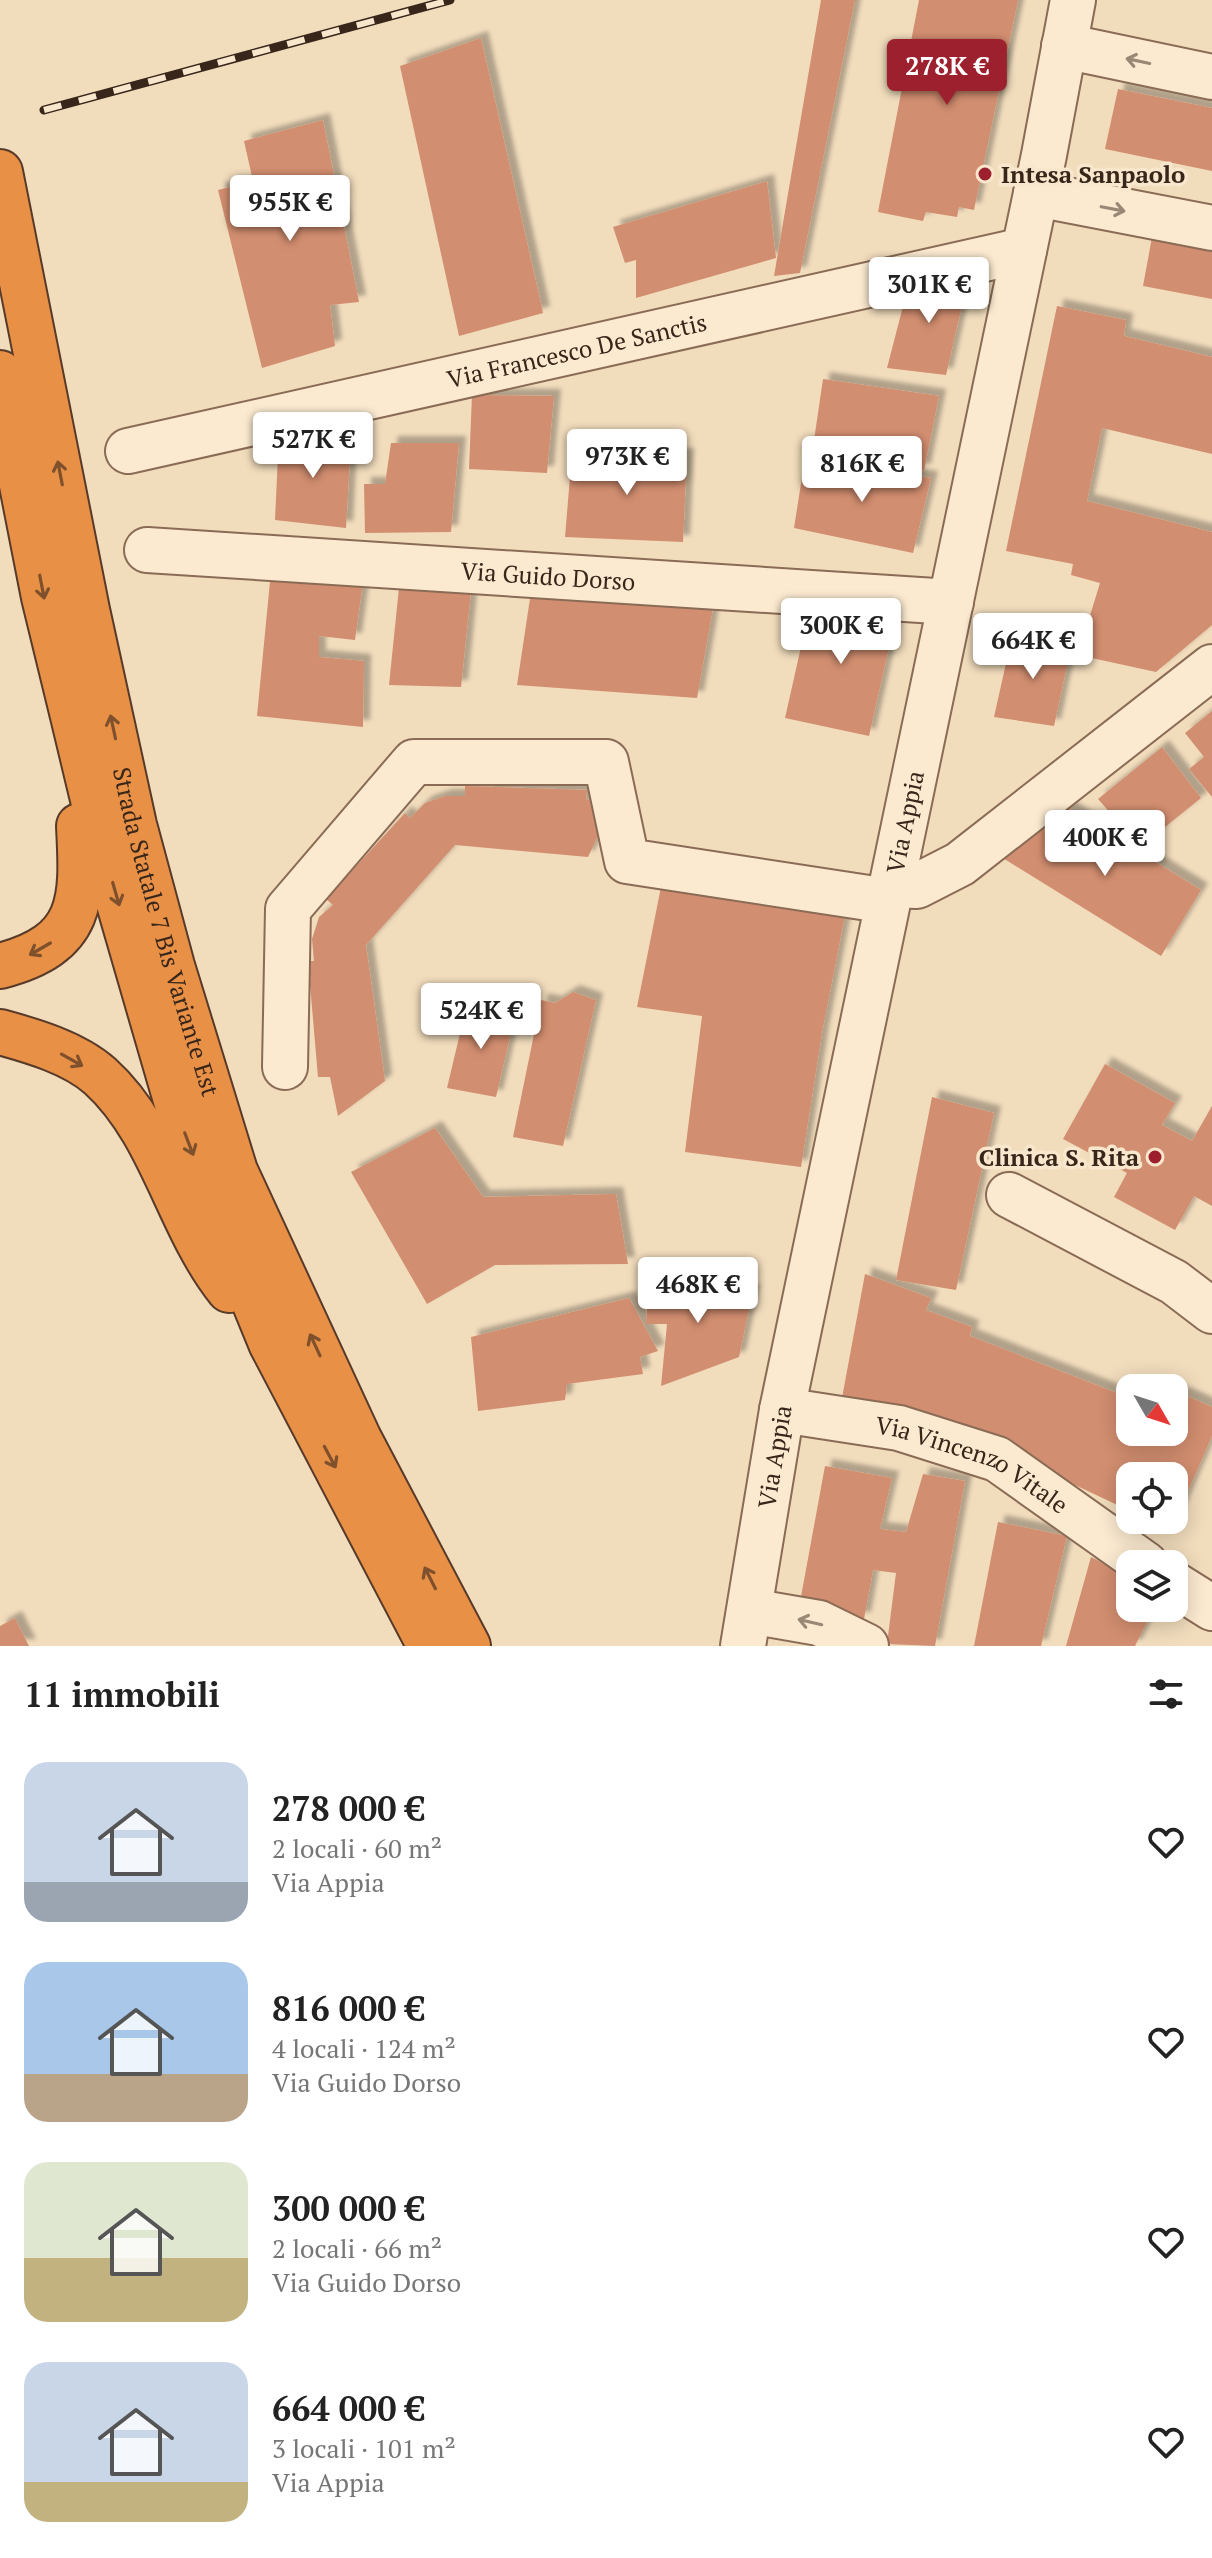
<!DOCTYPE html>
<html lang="it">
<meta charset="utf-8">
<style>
:root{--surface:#fff;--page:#f2f2f2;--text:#222;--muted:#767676;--accent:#9d202e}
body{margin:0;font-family:"PT Serif",serif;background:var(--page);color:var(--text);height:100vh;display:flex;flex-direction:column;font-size:30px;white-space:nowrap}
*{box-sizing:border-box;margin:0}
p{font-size:26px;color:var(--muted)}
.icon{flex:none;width:44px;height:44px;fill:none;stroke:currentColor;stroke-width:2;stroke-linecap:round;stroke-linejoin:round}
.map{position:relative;height:1646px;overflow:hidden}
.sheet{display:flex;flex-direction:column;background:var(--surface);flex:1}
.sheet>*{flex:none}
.needle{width:52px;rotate:129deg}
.tools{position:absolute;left:1116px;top:1374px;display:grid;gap:16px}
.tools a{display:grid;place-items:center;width:72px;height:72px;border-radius:16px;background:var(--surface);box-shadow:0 4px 20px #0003;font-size:40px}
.price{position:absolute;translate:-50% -68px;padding:0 18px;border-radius:8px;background:#fff;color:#222;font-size:26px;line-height:52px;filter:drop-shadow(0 2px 4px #0008)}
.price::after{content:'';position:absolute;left:50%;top:48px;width:24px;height:18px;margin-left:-12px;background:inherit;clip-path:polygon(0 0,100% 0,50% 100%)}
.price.on{background:var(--accent);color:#fff}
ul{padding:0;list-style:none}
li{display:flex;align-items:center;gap:24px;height:200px;padding:0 24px}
li span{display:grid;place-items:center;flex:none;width:224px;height:160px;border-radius:24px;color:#555}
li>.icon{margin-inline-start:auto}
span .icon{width:96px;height:96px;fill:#fffc;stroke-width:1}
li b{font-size:34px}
h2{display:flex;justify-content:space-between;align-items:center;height:96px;padding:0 24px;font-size:34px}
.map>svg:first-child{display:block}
.building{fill:#d28e6f;filter:url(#shadow)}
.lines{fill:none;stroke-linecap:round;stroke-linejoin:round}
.minor-casing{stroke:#8a6b55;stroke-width:48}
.highway-casing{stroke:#573a2a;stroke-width:48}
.minor{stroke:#fbead0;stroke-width:44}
.highway{stroke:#e89045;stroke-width:44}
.rail-casing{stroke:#38261b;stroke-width:9}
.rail{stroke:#f8e7cd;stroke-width:6;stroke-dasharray:18;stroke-linecap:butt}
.oneway{stroke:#9a8876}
.oneway2{stroke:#7e502c}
.poi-dot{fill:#9d202e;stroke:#f8e7cd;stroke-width:3}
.labels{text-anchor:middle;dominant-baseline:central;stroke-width:7;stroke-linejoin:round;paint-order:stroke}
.poi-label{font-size:24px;font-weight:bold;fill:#38261b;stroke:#f8e7cd;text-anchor:start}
.street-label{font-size:24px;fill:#38261b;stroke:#f8e7cd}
</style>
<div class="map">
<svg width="1212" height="1646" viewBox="0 0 1212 1646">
<defs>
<filter id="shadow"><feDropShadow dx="7" dy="-7" stdDeviation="2" flood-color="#0004"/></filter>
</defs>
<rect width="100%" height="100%" fill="#f1dcbc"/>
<g class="building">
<path d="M821 0H855L800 273 774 276Z"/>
<path d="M919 0H1018L974 210 959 207 957 217 926 212 923 221 878 212Z"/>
<path d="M481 38 543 313 459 336 400 66Z"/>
<path d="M1118 89 1212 108V171L1105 149Z"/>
<path d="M323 120 359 302 330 305 335 346 262 368 218 190 253 181 244 141Z"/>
<path d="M767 181 776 258 636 298V260L625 263 613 227Z"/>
<path d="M1155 221 1212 232V299L1143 286Z"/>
<path d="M970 271 946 375 887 368 908 287Z"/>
<path d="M1057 306 1126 320 1124 336 1212 357V454L1102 428 1087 501 1212 532V625L1156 672 1078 655 1100 583 1071 575 1073 564 1006 551Z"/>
<path d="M823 379 939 396 924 471 813 447Z"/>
<path d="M472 395 554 396 547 473 469 469Z"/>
<path d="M279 434 351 439 346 528 275 520Z"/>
<path d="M391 443H459L451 532 365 533 364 484H385Z"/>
<path d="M572 453 687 455 683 542 565 537Z"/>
<path d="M805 458 931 478 913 553 794 528Z"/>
<path d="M271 571 364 575 355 640 319 636V657L364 661 363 727 257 716Z"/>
<path d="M400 578 472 581 461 687 389 685Z"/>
<path d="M531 592 715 597 697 698 517 685Z"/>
<path d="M812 598 897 612 869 736 785 718Z"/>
<path d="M1013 632 1071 647 1054 726 994 717Z"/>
<path d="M1212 711V797L1189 769 1204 757 1185 733Z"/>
<path d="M1162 747 1201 798 1140 847 1098 799Z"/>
<path d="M465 786 587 790 586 799 611 808 588 857 455 845 366 945 385 1081 338 1116 330 1077H318L308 961H314L312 939 319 917 333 905 326 899 405 813 410 818 425 803 445 796H465Z"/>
<path d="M1065 806 1201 890 1161 956 998 855Z"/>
<path d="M663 877 847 905 822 1033 801 1167 685 1152 702 1016 637 1007Z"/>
<path d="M573 992 596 1000 563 1146 513 1137 541 1000 555 1003Z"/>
<path d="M467 1004 515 1015 496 1097 447 1088Z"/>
<path d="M1105 1064 1175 1103 1162 1125 1192 1141 1212 1106V1206L1194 1196 1175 1230 1114 1197 1127 1173 1063 1139Z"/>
<path d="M932 1097 994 1113 956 1290 896 1280Z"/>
<path d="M435 1128 483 1197 616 1194 628 1264 495 1265 427 1304 351 1172Z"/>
<path d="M865 1274 931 1298 926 1310 972 1327 970 1336 1130 1398V1432H1174V1390L1212 1407V1436L1171 1530 1150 1520H1174V1476H1130V1511L984 1442 839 1414Z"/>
<path d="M664 1277 753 1291 739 1357 661 1386 667 1324H646L648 1294Z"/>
<path d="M629 1298 658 1351 640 1357 643 1374 567 1384 565 1400 478 1411 471 1337Z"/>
<path d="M825 1466 892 1478 880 1529 906 1532 923 1474 965 1481 935 1646 887 1644 896 1573 873 1570 864 1619 798 1613Z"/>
<path d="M998 1522 1067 1536 1041 1646H974Z"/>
<path d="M1091 1557 1130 1578V1608H1154L1135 1646H1066Z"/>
<path d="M15 1618 29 1646H0V1626Z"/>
</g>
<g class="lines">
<g class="minor-casing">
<g id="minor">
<path d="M1064 46 1212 77"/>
<path d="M1036 194 1212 228"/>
<path id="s1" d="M128 451 1024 250"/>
<path id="s2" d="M147 550 951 602"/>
<path d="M892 885 917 886 960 864 1212 667"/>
<path d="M285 1067 288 909 414 762H606L627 861 888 901"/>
<path d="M1009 1195 1174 1282 1212 1311"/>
<path id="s3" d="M782 1410 899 1428 997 1459 1145 1564"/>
<path d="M1174 1584 1212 1608"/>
<path d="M750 1611 819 1623 866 1646"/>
<path id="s4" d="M743 1646 782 1410 1044 155 1073 0"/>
</g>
</g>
<g class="highway-casing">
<g id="highway">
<path id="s5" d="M0 172 87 610 134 825 172 966 235 1171 359 1439 468 1646"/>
<path d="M0 373 44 597 74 720 113 883 186 1135 271 1343 430 1646"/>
<path d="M0 966C84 944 83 901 79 826"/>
<path d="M0 1032C33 1041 74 1053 100 1076 163 1133 177 1225 229 1290"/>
</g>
</g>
<use href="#minor" class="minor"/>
<use href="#highway" class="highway"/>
<g class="rail-casing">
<path id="rail" d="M44 110 450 0"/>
</g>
<use href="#rail" class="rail"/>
</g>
<defs><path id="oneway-shaft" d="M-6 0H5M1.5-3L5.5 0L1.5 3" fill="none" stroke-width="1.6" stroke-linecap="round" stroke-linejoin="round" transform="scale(2)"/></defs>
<g class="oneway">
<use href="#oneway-shaft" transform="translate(1138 61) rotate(-168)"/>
<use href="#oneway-shaft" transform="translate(1113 209) rotate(11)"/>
<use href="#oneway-shaft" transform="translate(810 1622) rotate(-167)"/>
</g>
<g class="oneway2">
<use href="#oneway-shaft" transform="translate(60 473) rotate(-101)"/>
<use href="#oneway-shaft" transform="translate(42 587) rotate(79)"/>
<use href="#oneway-shaft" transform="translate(113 727) rotate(-102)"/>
<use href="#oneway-shaft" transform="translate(116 894) rotate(74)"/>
<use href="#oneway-shaft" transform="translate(40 949) rotate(150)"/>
<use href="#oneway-shaft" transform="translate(72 1060) rotate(29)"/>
<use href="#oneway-shaft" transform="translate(189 1144) rotate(69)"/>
<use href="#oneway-shaft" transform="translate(315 1345) rotate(-115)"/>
<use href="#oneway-shaft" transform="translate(330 1457) rotate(62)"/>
<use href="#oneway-shaft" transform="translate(430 1578) rotate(-117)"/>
</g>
<g class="poi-dot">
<circle cx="985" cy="174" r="8"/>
<circle cx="1155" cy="1157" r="8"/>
</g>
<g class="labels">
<g class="poi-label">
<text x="1001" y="174">Intesa Sanpaolo</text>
<text x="1139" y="1157" text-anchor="end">Clinica S. Rita</text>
</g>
<g class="street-label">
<text stroke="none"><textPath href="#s1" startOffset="460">Via Francesco De Sanctis</textPath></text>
<text stroke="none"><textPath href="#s2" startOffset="402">Via Guido Dorso</textPath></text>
<text stroke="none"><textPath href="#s4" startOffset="840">Via Appia</textPath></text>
<text stroke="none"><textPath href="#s5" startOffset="778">Strada Statale 7 Bis Variante Est</textPath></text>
<text stroke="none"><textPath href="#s4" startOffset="192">Via Appia</textPath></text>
<text stroke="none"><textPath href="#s3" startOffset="200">Via Vincenzo Vitale</textPath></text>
</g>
</g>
</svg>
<div class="tools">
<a><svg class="needle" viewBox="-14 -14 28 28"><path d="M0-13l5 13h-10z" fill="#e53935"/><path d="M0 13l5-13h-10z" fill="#767676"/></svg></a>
<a><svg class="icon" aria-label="locate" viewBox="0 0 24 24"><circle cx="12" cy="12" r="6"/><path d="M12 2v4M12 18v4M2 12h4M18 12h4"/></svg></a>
<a><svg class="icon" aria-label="layers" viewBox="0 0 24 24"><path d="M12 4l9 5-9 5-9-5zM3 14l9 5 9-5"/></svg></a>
</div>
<b class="price on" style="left:947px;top:107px">278K €</b>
<b class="price" style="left:290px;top:243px">955K €</b>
<b class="price" style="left:929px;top:325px">301K €</b>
<b class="price" style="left:313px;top:480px">527K €</b>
<b class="price" style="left:627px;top:497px">973K €</b>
<b class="price" style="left:862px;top:504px">816K €</b>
<b class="price" style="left:841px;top:666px">300K €</b>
<b class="price" style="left:1033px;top:681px">664K €</b>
<b class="price" style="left:1105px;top:878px">400K €</b>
<b class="price" style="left:481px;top:1051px">524K €</b>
<b class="price" style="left:698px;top:1325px">468K €</b>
</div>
<section class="sheet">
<h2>11 immobili<svg class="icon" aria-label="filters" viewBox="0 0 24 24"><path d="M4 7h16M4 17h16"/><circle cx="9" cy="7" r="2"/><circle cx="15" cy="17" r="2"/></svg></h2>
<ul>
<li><span style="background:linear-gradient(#c9d6e8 75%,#9aa5b1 0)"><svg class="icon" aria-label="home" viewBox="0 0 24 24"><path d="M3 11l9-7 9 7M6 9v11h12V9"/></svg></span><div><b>278 000 €</b><p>2 locali · 60 m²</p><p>Via Appia</p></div><svg class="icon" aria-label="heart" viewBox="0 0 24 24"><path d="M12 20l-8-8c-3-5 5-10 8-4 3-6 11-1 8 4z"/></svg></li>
<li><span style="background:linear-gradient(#a9c7e8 70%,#b9a48a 0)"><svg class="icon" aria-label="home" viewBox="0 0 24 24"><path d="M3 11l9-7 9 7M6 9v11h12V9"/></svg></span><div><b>816 000 €</b><p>4 locali · 124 m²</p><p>Via Guido Dorso</p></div><svg class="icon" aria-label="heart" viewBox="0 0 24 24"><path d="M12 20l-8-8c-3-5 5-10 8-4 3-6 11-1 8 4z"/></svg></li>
<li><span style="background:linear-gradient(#dfe7d0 60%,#c2b280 0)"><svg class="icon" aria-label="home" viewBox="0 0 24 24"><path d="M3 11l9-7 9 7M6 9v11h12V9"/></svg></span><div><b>300 000 €</b><p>2 locali · 66 m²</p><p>Via Guido Dorso</p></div><svg class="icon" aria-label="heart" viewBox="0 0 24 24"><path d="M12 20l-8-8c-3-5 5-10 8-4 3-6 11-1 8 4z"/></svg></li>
<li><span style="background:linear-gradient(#c9d6e8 75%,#c2b280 0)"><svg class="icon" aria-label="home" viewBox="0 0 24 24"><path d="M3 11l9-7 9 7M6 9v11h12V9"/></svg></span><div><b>664 000 €</b><p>3 locali · 101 m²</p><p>Via Appia</p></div><svg class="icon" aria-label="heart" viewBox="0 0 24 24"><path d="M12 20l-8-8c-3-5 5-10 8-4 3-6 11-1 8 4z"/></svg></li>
</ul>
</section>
